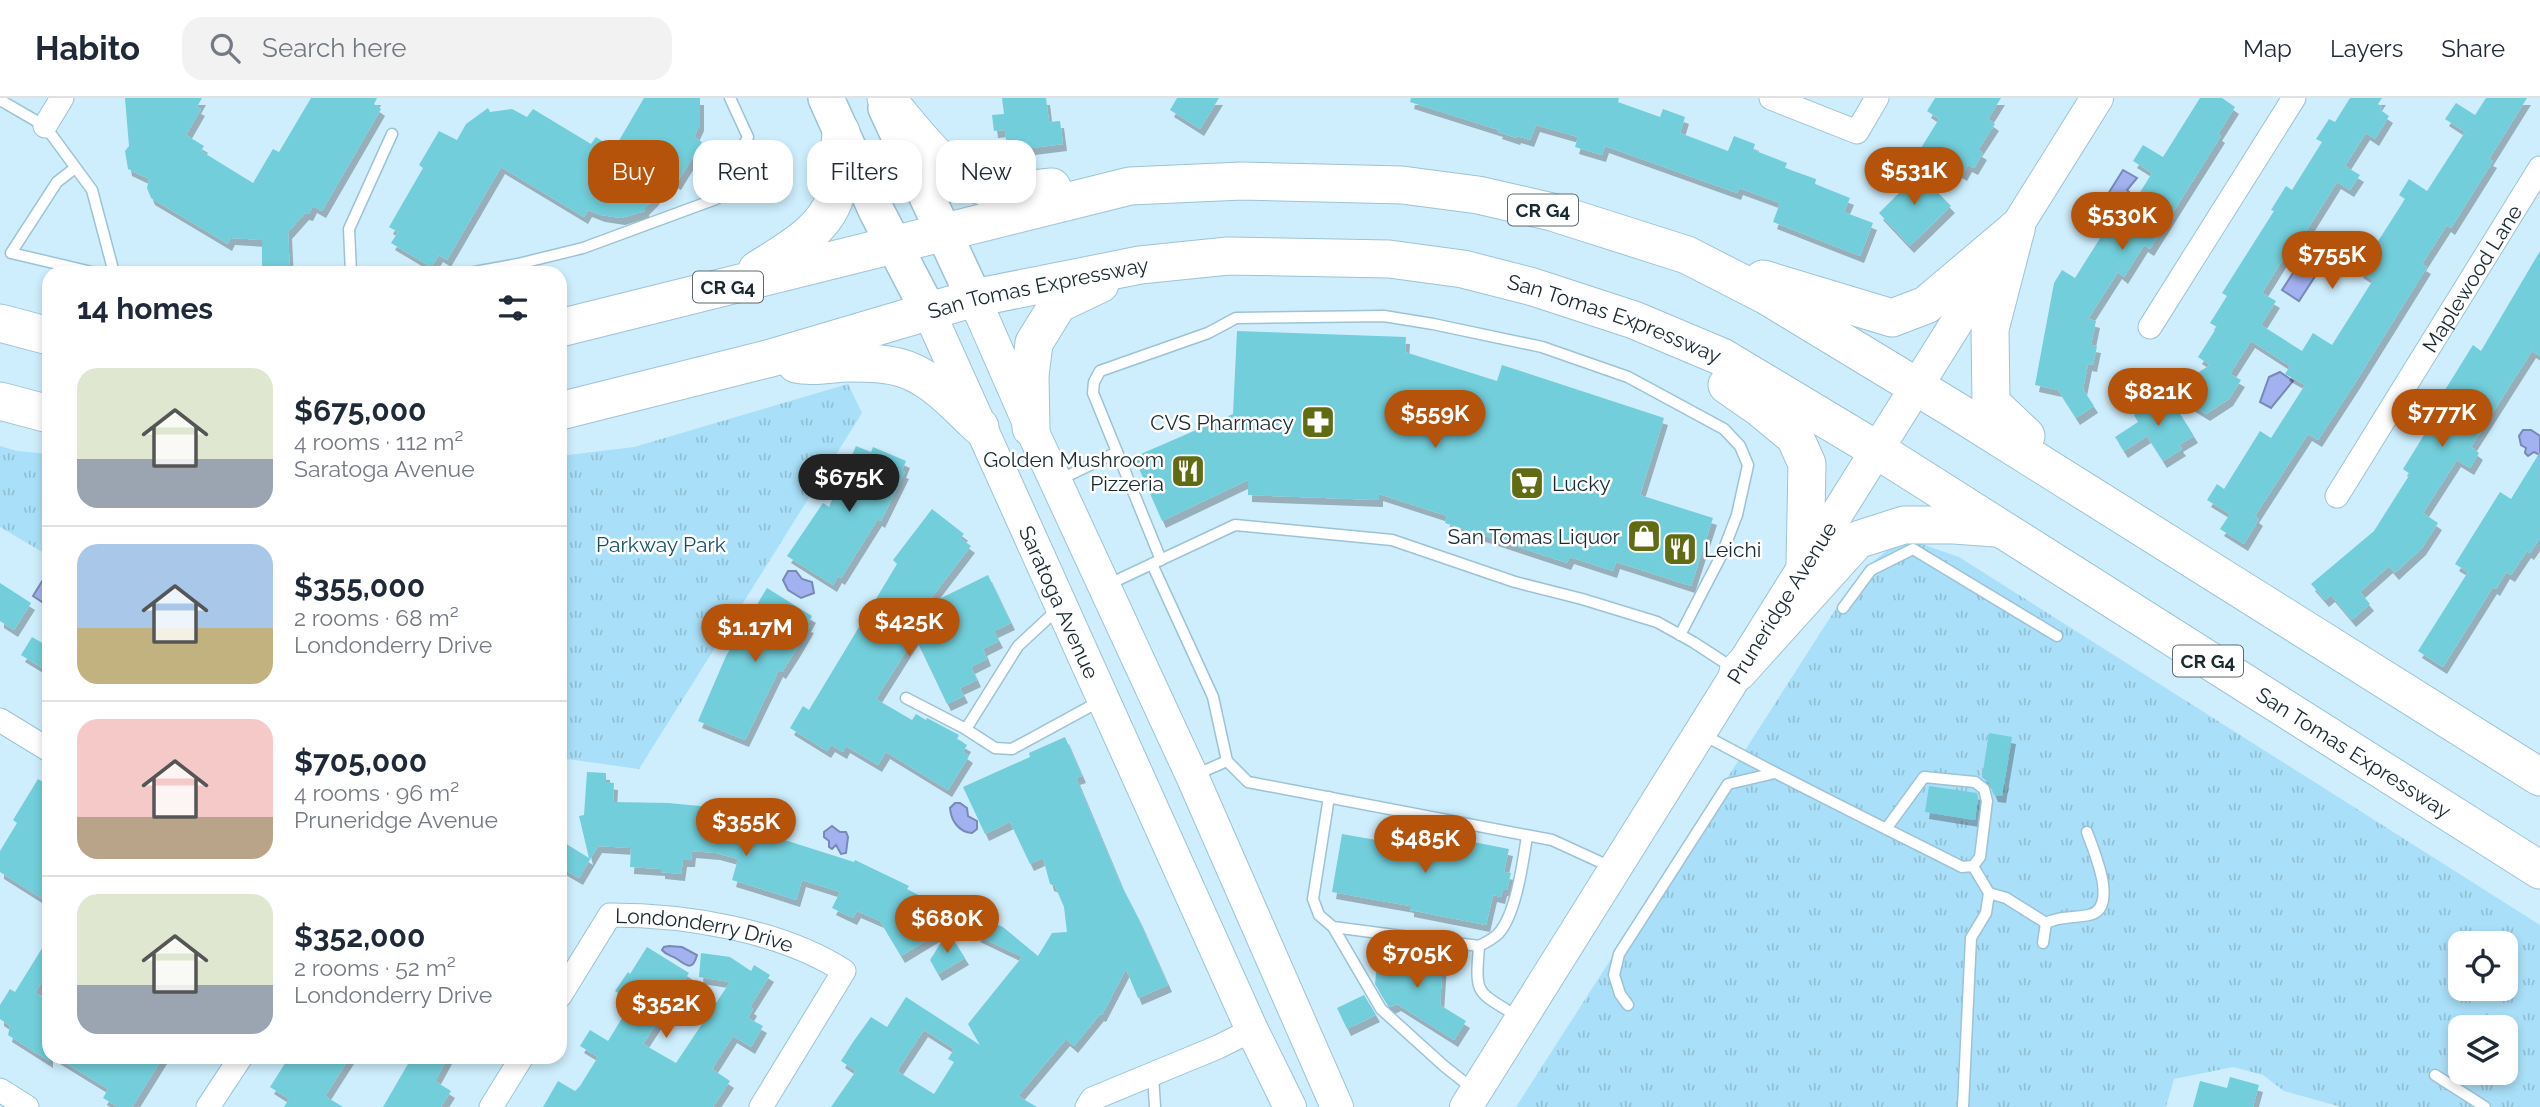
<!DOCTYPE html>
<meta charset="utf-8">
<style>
:root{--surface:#fff;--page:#f2f2f3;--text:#1f2937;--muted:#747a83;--line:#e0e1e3;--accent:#b45309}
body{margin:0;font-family:Raleway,sans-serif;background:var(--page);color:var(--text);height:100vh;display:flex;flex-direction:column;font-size:26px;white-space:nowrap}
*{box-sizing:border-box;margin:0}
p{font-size:23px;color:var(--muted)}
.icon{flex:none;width:38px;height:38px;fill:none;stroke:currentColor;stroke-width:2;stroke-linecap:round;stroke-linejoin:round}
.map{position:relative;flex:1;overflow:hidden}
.side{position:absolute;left:42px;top:168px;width:525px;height:798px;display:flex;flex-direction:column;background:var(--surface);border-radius:21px;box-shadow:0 4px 10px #0003}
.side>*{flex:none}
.guide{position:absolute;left:588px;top:42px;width:665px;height:63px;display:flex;gap:14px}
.buttons{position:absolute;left:2448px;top:833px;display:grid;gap:14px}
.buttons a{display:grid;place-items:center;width:70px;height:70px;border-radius:14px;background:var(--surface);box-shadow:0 4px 10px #0003;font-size:35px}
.price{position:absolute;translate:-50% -60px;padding:0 16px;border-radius:24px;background:var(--accent);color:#fff;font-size:23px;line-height:46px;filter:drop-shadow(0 2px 4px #0008)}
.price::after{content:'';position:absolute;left:50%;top:42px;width:21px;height:16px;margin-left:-10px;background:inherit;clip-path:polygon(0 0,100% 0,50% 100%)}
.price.current{background:#222;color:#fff}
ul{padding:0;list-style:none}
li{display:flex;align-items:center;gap:21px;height:175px;padding:0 35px}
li+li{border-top:2px solid var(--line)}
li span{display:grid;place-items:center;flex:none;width:196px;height:140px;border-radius:21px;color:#555}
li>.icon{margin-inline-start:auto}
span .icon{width:84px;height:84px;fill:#fffc;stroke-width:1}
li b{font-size:30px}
h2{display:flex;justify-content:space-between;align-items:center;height:84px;padding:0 35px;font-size:30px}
.chip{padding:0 24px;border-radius:21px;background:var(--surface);box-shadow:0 4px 10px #0003;font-size:24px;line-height:63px}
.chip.current{background:var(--accent);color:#fff}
header{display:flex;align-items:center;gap:42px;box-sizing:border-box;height:98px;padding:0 35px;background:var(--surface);border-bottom:2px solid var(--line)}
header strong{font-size:33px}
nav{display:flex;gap:38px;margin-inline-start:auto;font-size:24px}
.search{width:490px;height:63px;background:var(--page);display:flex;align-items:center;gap:18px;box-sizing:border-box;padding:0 24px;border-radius:21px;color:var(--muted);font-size:26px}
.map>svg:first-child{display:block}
.grass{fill:url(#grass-tufts);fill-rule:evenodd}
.water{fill:#a2b1ef;stroke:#7988b6;stroke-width:2}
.building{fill:#71ceda;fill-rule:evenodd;filter:url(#shadow)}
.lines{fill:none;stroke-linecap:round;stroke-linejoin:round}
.service-casing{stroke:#9cc3d5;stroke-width:13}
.minor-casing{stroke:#9cc3d5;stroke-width:25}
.secondary-casing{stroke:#9cc3d5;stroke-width:34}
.primary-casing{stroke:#9cc3d5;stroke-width:38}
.trunk-casing{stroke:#9cc3d5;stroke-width:39}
.service{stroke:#fff;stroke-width:10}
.minor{stroke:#fff;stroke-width:23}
.secondary{stroke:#fff;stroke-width:32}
.primary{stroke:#fff;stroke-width:35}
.trunk{stroke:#fff;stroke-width:37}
.labels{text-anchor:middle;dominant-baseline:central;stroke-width:5;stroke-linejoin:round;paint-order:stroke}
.shield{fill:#fff;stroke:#5f6a6f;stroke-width:2}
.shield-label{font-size:19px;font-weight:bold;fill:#1a2a31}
.street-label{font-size:21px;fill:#1a2a31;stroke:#fff}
.poi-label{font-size:21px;fill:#1a2a31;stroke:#fff;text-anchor:end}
.park-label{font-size:21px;fill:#125169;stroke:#fff}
</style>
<header>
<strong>Habito</strong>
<div class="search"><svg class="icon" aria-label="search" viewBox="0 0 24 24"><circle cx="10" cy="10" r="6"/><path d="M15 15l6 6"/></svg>Search here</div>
<nav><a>Map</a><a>Layers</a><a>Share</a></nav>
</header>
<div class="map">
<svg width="2540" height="1009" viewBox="0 0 2540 1009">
<defs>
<pattern id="grass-tufts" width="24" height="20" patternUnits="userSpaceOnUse" patternTransform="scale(1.75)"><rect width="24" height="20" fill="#a9dff8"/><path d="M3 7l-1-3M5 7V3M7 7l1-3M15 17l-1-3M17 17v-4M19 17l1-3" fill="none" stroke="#91c0d5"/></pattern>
<filter id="shadow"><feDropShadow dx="4" dy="7" stdDeviation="0" flood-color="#0004"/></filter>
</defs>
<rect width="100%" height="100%" fill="#ceeefd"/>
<g class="grass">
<path d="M848 286 862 315 639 671 560 660V358L634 349Z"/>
<path d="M0 348 17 353 49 356V458L0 429Z"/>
<path d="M1913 443 1959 459 2540 827V1009H2341L2284 993 2263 977 2233 969 2174 981 2166 1009H1516L1844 498 1869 467 1895 446ZM2460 845H2506V891H2460ZM2460 929H2506V975H2460Z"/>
</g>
<g class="water">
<path d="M2123 72 2137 80 2127 92 2129 94 2126 99 2122 100 2114 111 2112 112 2103 104Z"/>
<path d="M2306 155 2323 166 2299 203 2282 192Z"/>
<path d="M2280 274 2293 283 2271 310 2260 304 2269 279Z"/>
<path d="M2523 332H2531L2540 338V357L2534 354 2528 358 2525 355 2526 350 2521 347 2519 338Z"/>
<path d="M49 472V507L48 508 33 498Z"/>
<path d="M788 473H796L802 481 812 484 814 495 801 500 788 492 783 482Z"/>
<path d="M955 705H960L967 710 968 718 977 723V731L972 735C959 734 951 723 950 710Z"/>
<path d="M832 728 840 734H846L848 739 846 755 841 756 836 747 832 751 829 749V743L824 739V734Z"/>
<path d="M669 848 682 849 697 857C693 872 688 869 677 861 671 857 667 858 662 852L664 849Z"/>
</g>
<g class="building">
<path d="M125 0H202L197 9 201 11 186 37 204 48 201 53 253 85 273 51 279 54 311 0H377L374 6 381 11 322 113 313 108 309 116 305 115 288 134 290 175H262V142L231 140 228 146 151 100 147 90 149 81 128 71 125 53 129 48Z"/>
<path d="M644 0H700V26L694 39 702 44 677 85 669 81 654 101 645 110V113L621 120 601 117 588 112 584 119 501 69 447 162 439 157 431 169 391 145 398 134 389 129 423 70 419 67 439 33 457 42 466 26 488 10 490 14 512 11 527 19 533 11 591 46 596 39 614 51Z"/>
<path d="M1002 0H1046L1049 24 1060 23 1063 46 1007 53 1005 32 994 33 992 17 1004 16Z"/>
<path d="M1177 0H1219L1200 31 1170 12Z"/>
<path d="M1411 0H1619L1618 4 1660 19 1663 11 1685 19 1680 35 1728 53 1734 38 1755 46 1753 52 1787 65 1785 70 1816 81 1815 86 1850 100 1844 114 1873 125 1860 158 1773 124 1780 105 1739 90 1737 95 1605 48 1602 57 1575 49 1578 39 1536 27 1530 42 1517 38 1516 40 1498 34 1499 32 1410 4Z"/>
<path d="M1935 0H2001L1988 21 1995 26 1978 52 1983 55 1974 70 1968 67 1963 76 1921 50 1939 21 1927 13Z"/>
<path d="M2200 0H2222L2235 9 2218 36 2221 38 2150 151 2144 147 2124 179 2118 174 2088 221 2096 223 2091 247 2097 248 2093 267 2088 266 2083 291 2094 308 2076 320 2058 292 2035 287 2054 185 2062 172 2075 180 2102 137 2105 139 2121 113 2126 117 2152 75 2133 63 2143 47 2163 59Z"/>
<path d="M2350 0H2382L2378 6 2382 9 2380 12 2389 18 2375 41 2366 35 2345 68 2360 77 2350 92 2337 84 2289 161 2285 158 2262 195 2276 203 2261 227 2302 253 2313 235 2332 247 2373 182 2359 173 2405 101 2399 97 2409 81 2427 93 2465 34 2445 21 2456 5 2475 17 2486 0H2527L2489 61 2493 63 2451 130 2447 127 2422 166 2427 169 2355 285 2318 342 2308 336 2255 418 2259 421 2244 446 2220 431 2230 416 2207 402 2217 386 2224 391 2260 333 2271 340 2305 287 2285 276 2290 268 2251 243 2230 276 2241 282 2229 301 2206 316 2169 293 2210 267 2198 259 2217 229 2210 225 2227 198 2222 195 2274 113 2271 112 2286 88 2292 92 2322 44 2316 41 2329 21 2335 24Z"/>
<path d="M1912 68 1951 108 1910 148 1879 115 1901 93 1894 85Z"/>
<path d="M2540 153V258L2532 253 2471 349 2479 355 2470 370 2457 362 2423 415 2438 425 2422 450 2395 475 2389 468 2360 494 2370 506 2352 522 2331 497 2325 502 2311 486 2374 433 2410 376 2403 371 2450 295 2445 292 2473 247 2481 253Z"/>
<path d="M1237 233 1406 239 1405 254 1497 283 1502 267 1664 320 1640 397 1713 420 1691 488 1616 464 1613 473 1570 459 1567 465 1445 425 1447 418 1379 396V402L1248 397V382L1162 423 1134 359 1233 316Z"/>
<path d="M2167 295 2194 338 2179 347 2182 351 2163 363 2147 338 2124 353 2115 339 2138 324 2134 317Z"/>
<path d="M856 348 871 354 873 349 906 363 902 373 905 374 881 423 878 421 841 480 838 478 833 487 787 458 823 405 829 409Z"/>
<path d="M2540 354V440L2530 455 2527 453 2511 477 2506 474 2496 491 2493 489 2443 569 2418 553 2468 474 2455 466 2500 394 2511 401Z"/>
<path d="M932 411 964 436 960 440 971 448 925 508 988 477 1011 525 994 533 999 543 983 551 987 561 971 569 977 582 960 590 964 598 947 606 915 539 876 601 912 622 916 616 926 622 927 620 959 637 957 641 967 647 963 654 969 658 948 692 886 654 878 667 846 648 843 654 831 647 827 653 790 630 803 608 809 612 897 466 893 462Z"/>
<path d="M0 485 31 505 14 532 0 523Z"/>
<path d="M767 490 812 518 807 527 810 528 796 552 782 574 779 572 745 642 698 623 726 558Z"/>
<path d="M32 539 49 549V574L21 557Z"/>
<path d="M1989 635 2012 639 2002 698 1994 697 1989 685 1982 679Z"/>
<path d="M1065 639 1082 678 1076 680 1120 785 1138 820 1168 887 1138 900 1126 871 1102 917 1100 916 1074 948 1066 941 1018 998 1037 1009H831L856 973 841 963 853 944 871 919 887 929 906 899 980 947 968 926 1022 859 976 837 989 823 1003 829 1038 858 1052 835 1067 834 1064 809 1055 788 1050 786 1043 760 1030 766 1010 724 985 736 963 689 1030 659 1029 655ZM924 932 954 951 948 961 954 964 934 996 897 973Z"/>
<path d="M587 674 606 675V684L614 685 613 704 668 705 732 711 757 718 753 732 854 764 855 762 909 788 907 791 924 800 932 812 935 810 947 830 901 858 880 823 857 813 853 820 832 810 840 794 802 782 796 802 771 794 732 782 738 761 716 755 692 753 691 762H683L681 776 661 774V771L630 769 631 750 598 748 579 780 560 769V742L589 760 579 718 584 717Z"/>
<path d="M38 681 49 688V805L0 774V753L17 725 13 722Z"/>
<path d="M1929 688 1977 695 1978 700 1975 722 1925 714Z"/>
<path d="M1342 736 1422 750 1424 739 1452 745 1453 740 1509 751 1504 774 1511 775 1507 792 1503 791 1501 799 1493 797 1486 827 1410 812V808L1332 794Z"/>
<path d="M948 833 965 860 938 876 930 862Z"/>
<path d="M49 839V872L35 895 49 903V963L8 937 10 928 0 921V907L10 891 15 894Z"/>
<path d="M647 849 689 875 643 946 676 965 730 884 699 879 701 855 730 859 751 873 754 867 770 877 750 909 753 911 748 920 763 928 751 949 733 938 712 971 730 983 713 1009H543L558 983 575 993 580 988 598 959 580 948 590 932 608 943 632 904 615 893 628 874 630 876Z"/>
<path d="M1378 857 1443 862 1440 907 1466 923 1454 942 1397 906 1391 909 1387 906 1375 886Z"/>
<path d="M1364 897 1376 917 1347 931 1337 910Z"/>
<path d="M56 959H163L132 1009H118L103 1000 108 991Z"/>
<path d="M289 959H350L325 998 343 1009H284L289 1001 270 989Z"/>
<path d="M412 959H448L435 983 451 993 441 1009H383Z"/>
<path d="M2230 979 2259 987 2253 1009H2193L2200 983 2227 990Z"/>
</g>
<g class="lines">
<g class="service-casing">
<g id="service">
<path d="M0 2 45 28 92 92 114 175"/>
<path d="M75 70 57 84 11 155 96 175"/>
<path d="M351 175 349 131 392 36"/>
<path d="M469 175 518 166 583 150 716 101 748 39 730 0"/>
<path d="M1059 382 1117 354"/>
<path d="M1161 462 1093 295 1094 284 1100 273 1208 235 1236 220 1384 218 1433 226 1542 249 1628 279 1724 331 1740 348 1748 367 1737 417 1722 456 1680 537"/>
<path d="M1152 466 1213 599 1227 663"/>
<path d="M1107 487 1235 427 1392 442 1515 484 1582 501 1657 524 1693 544 1733 570"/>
<path d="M1843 510 1871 472 1913 451 2057 538"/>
<path d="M906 600 964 630 995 650 1012 651 1102 602"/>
<path d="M966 631 1018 548 1059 510"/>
<path d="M1702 636C1788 683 1875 725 1962 769L1973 768 1980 759 1987 703 1984 691 1975 684 1924 679 1886 731"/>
<path d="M1195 677 1227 663 1248 684 1552 742 1611 769"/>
<path d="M1329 699 1313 801 1319 817 1333 829 1479 848C1485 845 1493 841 1498 836 1516 817 1523 764 1527 738"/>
<path d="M1989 795 2006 800 2046 825"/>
<path d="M1333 829 1381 911 1444 968 1473 991"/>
<path d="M2043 845 2046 825C2059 818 2074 820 2089 817 2120 810 2093 752 2087 734"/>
<path d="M1479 848C1475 899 1476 892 1518 919"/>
<path d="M1628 907 1620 896 1614 877 1619 856 1728 686 1775 675"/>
<path d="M1153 977 1155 1009"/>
<path d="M2435 977 2485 1009"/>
<path d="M1963 1009 1971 840 1986 815 1989 795 1973 768"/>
</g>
</g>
<g class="minor-casing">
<g id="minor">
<path d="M1771 0 1857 34 1877 0"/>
<path d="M45 28 62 0"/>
<path d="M2150 229 2294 0"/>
<path id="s1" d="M2337 398 2540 70"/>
<path d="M0 622 49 652"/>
<path id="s2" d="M560 898 610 817C686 817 780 832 844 873L761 1009"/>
<path d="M0 992 27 1009"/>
<path d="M208 1009 241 959"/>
<path d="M491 1009 522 959"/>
<path d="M1087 1009 1092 1001 1218 949 1252 932"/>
</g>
</g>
<g class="secondary-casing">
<g id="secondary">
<path d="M974 200 1031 330 1192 678 1337 1009"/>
<path id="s3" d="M929 214 1252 932 1290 1009"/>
<path id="s4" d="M1466 1009 2097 0"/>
</g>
</g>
<g class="primary-casing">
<g id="primary">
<path d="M826 0 877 114 929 214"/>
<path d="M886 10 974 200"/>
</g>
</g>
<g class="trunk-casing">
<g id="trunk">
<path d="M886 0C918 37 950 88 1003 93 1019 94 1036 90 1052 89"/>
<path d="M2016 131 1990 231 1991 305 2026 338"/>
<path d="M757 172C786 153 824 134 835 99 841 79 839 54 841 34"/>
<path d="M1763 181 1892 220 1926 207 2016 131"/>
<path d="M0 225 49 238"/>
<path d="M560 230 1130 88 1242 83 1402 87 1478 97 1552 114 1687 157 1767 198 1955 312 2540 679"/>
<path d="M796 266C813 270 832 265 849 265 866 265 882 265 898 269 931 277 956 307 980 329"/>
<path d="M1727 287 1760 310 1795 339 1807 366 1805 466"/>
<path d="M0 303 49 316"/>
<path id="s5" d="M560 313 771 260 974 200 1140 167 1228 158 1389 161 1463 171 1533 189 1634 222 1722 259 1877 352 2540 772"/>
<path d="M1031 330 1030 278 1034 245 1058 206 1100 186"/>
<path d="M1738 574 1857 442 1904 427H1954L1995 430"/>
</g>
</g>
<use href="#service" class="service"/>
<use href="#minor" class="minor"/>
<use href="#secondary" class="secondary"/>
<use href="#primary" class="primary"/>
<use href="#trunk" class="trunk"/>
</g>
<defs>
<g id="pharmacy-square" transform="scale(1.75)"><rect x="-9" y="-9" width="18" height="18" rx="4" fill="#606b12" stroke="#fff"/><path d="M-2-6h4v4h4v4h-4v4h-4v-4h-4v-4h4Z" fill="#fff"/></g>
<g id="restaurant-square" transform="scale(1.75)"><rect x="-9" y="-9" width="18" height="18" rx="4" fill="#606b12" stroke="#fff"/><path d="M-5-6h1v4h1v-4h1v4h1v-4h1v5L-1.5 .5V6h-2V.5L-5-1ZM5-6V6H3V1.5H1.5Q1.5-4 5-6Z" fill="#fff"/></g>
<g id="supermarket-square" transform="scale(1.75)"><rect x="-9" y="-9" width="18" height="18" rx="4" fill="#606b12" stroke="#fff"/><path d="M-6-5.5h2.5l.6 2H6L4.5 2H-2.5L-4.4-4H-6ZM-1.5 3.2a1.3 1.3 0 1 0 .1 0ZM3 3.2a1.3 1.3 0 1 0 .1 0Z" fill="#fff"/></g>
<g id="shop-square" transform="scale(1.75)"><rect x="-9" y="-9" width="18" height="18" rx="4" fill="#606b12" stroke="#fff"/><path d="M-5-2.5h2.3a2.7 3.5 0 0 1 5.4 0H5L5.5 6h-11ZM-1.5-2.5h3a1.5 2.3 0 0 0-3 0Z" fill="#fff"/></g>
</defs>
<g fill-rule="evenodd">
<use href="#pharmacy-square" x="1318" y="324"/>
<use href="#restaurant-square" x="1188" y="373"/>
<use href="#supermarket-square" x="1527" y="385"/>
<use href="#shop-square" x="1644" y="438"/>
<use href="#restaurant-square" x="1680" y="451"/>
</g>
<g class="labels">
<g class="shield">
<rect x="1508" y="96.5" width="70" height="31" rx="5"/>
<rect x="693" y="173.5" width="70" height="31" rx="5"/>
<rect x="2173" y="547.5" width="70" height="31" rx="5"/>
</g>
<g class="shield-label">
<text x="1543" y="112">CR G4</text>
<text x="728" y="189">CR G4</text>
<text x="2208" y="563">CR G4</text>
</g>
<g class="street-label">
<text stroke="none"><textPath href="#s1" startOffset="256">Maplewood Lane</textPath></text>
<text stroke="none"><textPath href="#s5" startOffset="494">San Tomas Expressway</textPath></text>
<text stroke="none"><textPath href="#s5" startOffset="1082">San Tomas Expressway</textPath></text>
<text stroke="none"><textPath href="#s3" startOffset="318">Saratoga Avenue</textPath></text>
<text stroke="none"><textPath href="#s4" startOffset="595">Pruneridge Avenue</textPath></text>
<text stroke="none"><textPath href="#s5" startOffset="1942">San Tomas Expressway</textPath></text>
<text stroke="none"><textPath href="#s2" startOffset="191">Londonderry Drive</textPath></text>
</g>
<g class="poi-label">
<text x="1294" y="324">CVS Pharmacy</text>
<text x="1164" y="361">Golden Mushroom<tspan x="1164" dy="24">Pizzeria</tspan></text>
<text x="1552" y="385" text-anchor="start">Lucky</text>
<text x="1620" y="438">San Tomas Liquor</text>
<text x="1704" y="451" text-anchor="start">Leichi</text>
</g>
<g class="park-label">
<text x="661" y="446">Parkway Park</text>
</g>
</g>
</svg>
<div class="buttons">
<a><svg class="icon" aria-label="locate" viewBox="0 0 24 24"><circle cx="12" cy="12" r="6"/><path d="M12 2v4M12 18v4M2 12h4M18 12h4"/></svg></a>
<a><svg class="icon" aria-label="layers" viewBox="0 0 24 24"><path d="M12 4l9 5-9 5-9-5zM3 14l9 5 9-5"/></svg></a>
</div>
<b class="price" style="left:1914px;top:109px">$531K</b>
<b class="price" style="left:2122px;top:154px">$530K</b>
<b class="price" style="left:2332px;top:193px">$755K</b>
<b class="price" style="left:2158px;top:330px">$821K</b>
<b class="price" style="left:2442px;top:351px">$777K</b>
<b class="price" style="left:1435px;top:352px">$559K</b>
<b class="price current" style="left:849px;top:416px">$675K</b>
<b class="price" style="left:909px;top:560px">$425K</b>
<b class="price" style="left:755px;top:566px">$1.17M</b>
<b class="price" style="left:746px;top:760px">$355K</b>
<b class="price" style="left:1425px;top:777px">$485K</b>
<b class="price" style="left:947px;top:857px">$680K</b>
<b class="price" style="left:1417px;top:892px">$705K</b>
<b class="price" style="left:666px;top:942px">$352K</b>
<div class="guide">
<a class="chip current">Buy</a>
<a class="chip">Rent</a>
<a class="chip">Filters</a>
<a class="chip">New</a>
</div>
<section class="side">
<h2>14 homes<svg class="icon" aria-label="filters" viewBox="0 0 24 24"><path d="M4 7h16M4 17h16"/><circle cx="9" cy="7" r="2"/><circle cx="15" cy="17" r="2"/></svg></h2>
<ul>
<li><span style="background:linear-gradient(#dfe7d0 65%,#9aa5b1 0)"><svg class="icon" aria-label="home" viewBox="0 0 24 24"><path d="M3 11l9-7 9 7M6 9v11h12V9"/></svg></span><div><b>$675,000</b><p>4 rooms · 112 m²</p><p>Saratoga Avenue</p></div></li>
<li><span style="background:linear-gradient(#a9c7e8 60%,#c2b280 0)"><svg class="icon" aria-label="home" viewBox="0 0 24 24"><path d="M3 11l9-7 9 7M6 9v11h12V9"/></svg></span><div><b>$355,000</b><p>2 rooms · 68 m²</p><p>Londonderry Drive</p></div></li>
<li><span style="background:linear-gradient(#f6c9c9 70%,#b9a48a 0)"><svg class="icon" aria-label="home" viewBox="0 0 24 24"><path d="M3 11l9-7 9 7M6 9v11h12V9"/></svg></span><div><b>$705,000</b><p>4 rooms · 96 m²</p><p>Pruneridge Avenue</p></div></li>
<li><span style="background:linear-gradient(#dfe7d0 65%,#9aa5b1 0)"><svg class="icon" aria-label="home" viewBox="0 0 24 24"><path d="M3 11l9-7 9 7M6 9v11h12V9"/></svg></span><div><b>$352,000</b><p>2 rooms · 52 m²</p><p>Londonderry Drive</p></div></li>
</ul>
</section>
</div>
